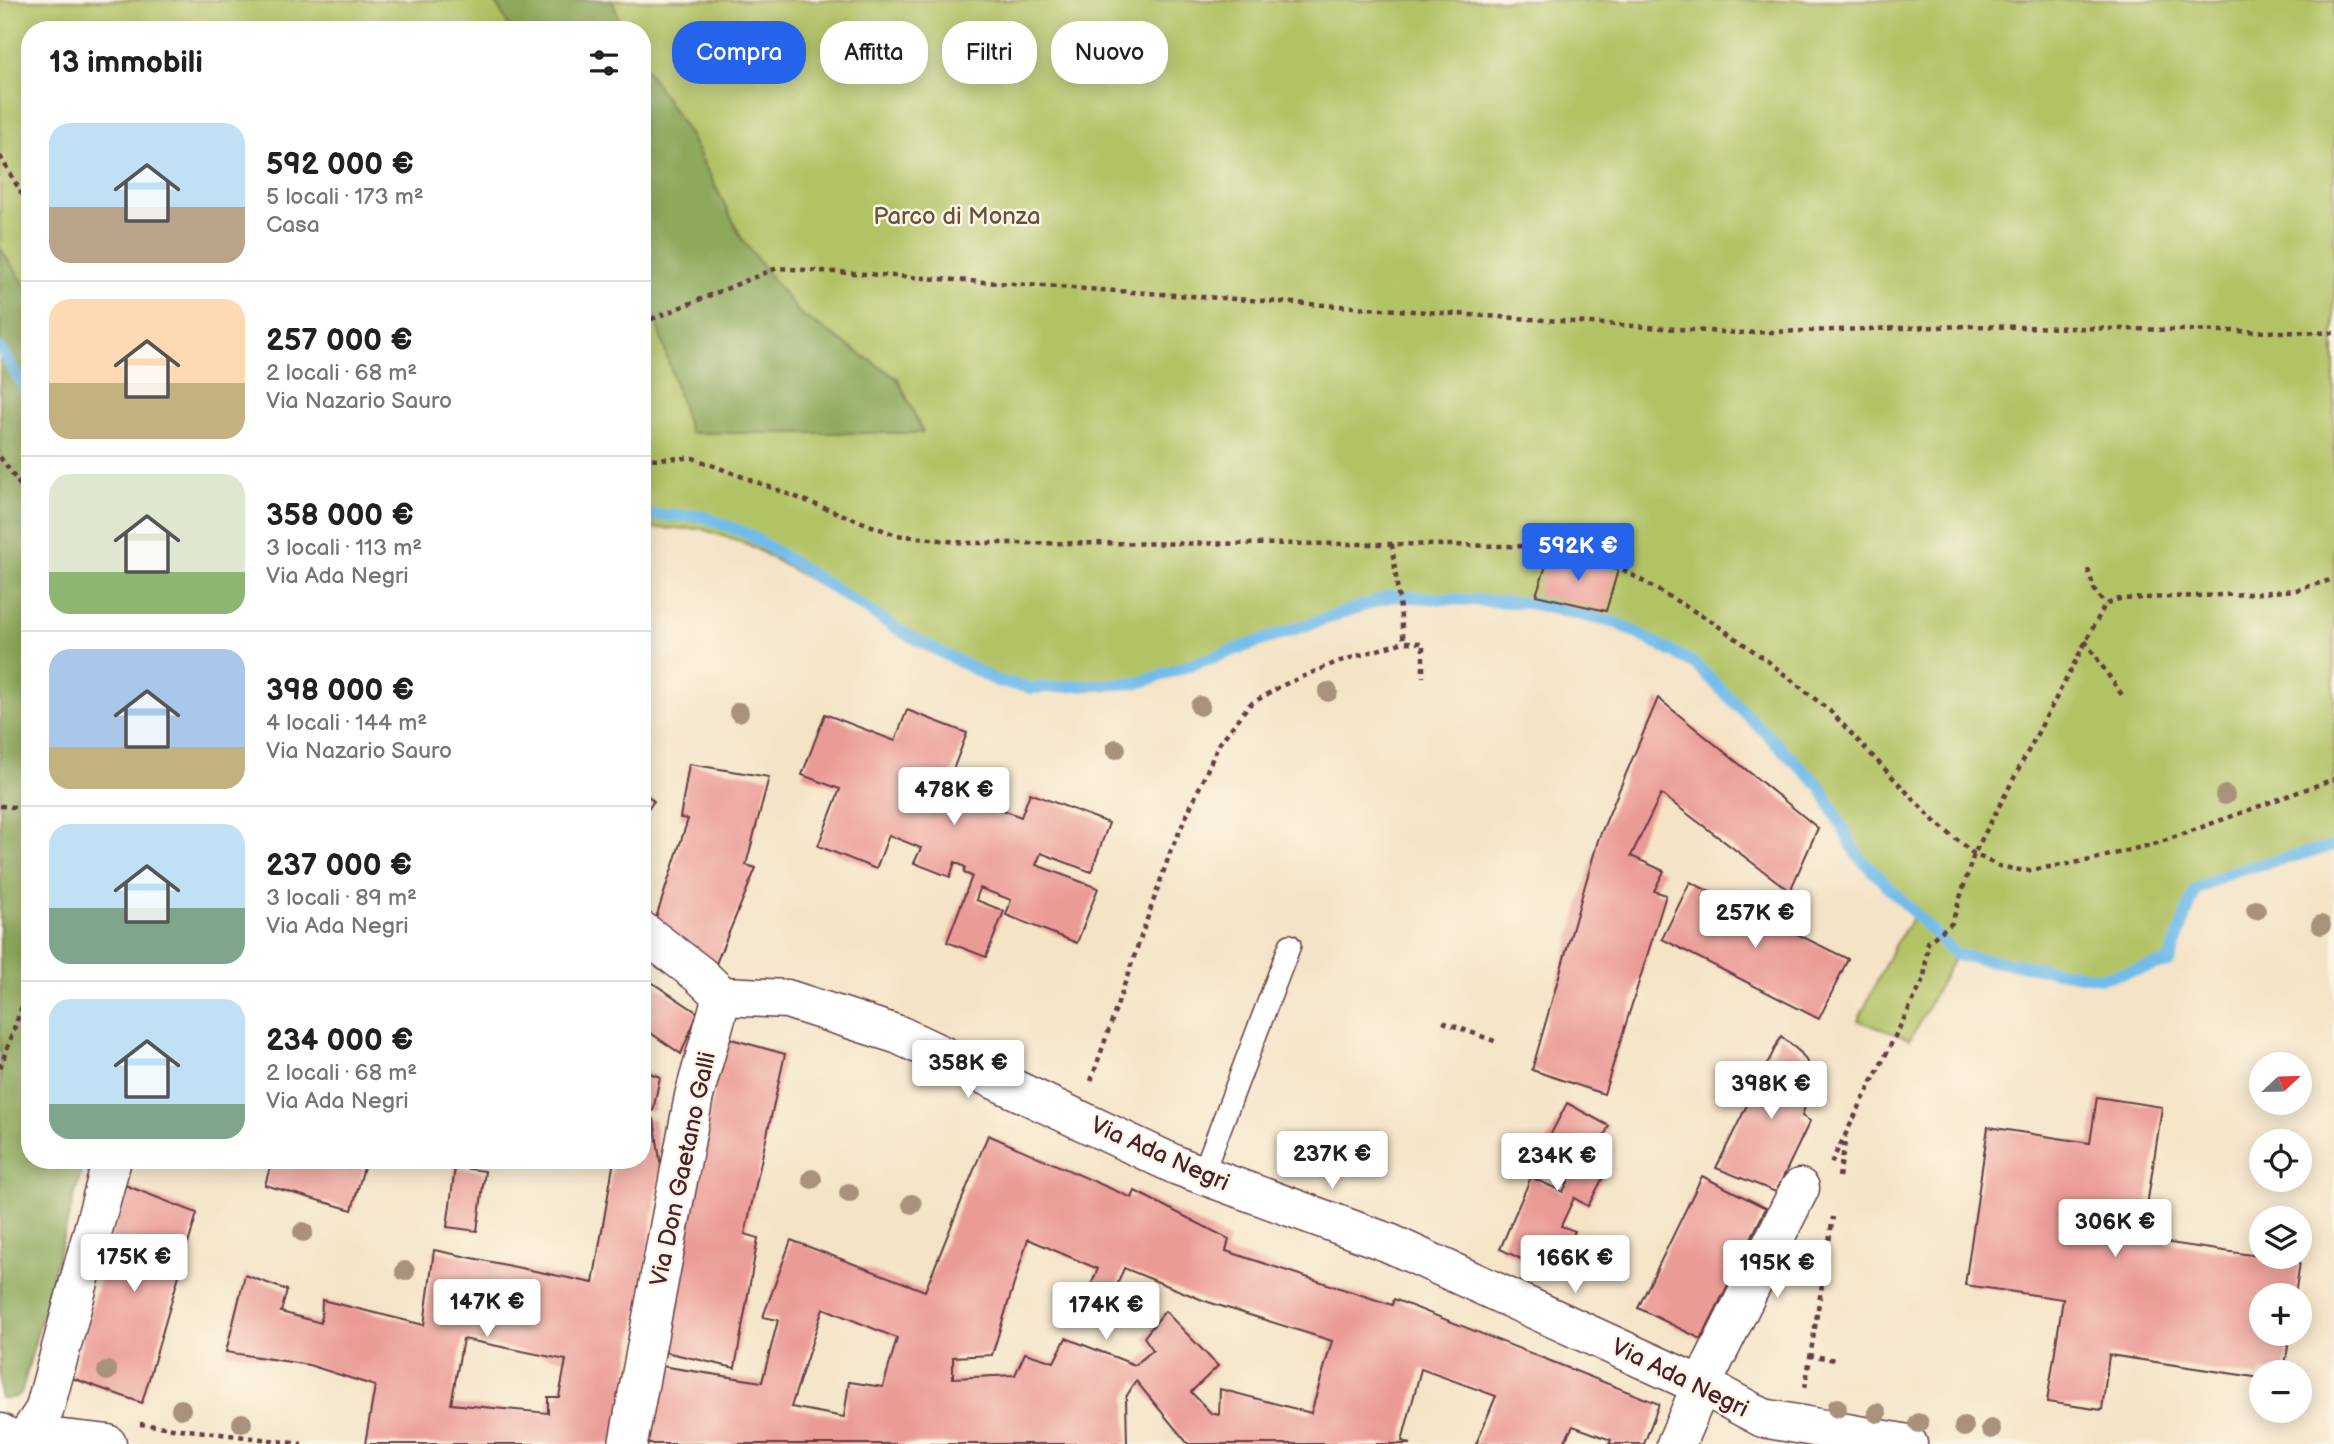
<!DOCTYPE html>
<html lang="it">
<meta charset="utf-8">
<style>
:root{--surface:#fff;--page:#f2f2f2;--text:#202124;--muted:#757577;--line:#e0e0e0;--accent:#2563eb}
body{margin:0;font-family:"Balsamiq Sans",sans-serif;background:var(--page);color:var(--text);height:100vh;display:flex;flex-direction:column;font-size:26px;white-space:nowrap}
*{box-sizing:border-box;margin:0}
p{font-size:23px;color:var(--muted)}
.icon{flex:none;width:38px;height:38px;fill:none;stroke:currentColor;stroke-width:2;stroke-linecap:round;stroke-linejoin:round}
.map{position:relative;flex:1;overflow:hidden}
.drawer{position:absolute;left:21px;top:21px;width:630px;height:1148px;display:flex;flex-direction:column;background:var(--surface);border-radius:28px;box-shadow:0 4px 18px #0003}
.drawer>*{flex:none}
.hud{position:absolute;left:672px;top:21px;width:665px;height:63px;display:flex;gap:14px}
.needle{width:46px;rotate:68deg}
.buttons{position:absolute;left:2249px;top:1052px;display:grid;gap:14px}
.buttons a{display:grid;place-items:center;width:63px;height:63px;border-radius:50%;background:var(--surface);box-shadow:0 4px 18px #0003;font-size:35px}
.price{position:absolute;translate:-50% -60px;padding:0 16px;border-radius:7px;background:#fff;color:#222;font-size:23px;line-height:46px;filter:drop-shadow(0 2px 4px #0008)}
.price::after{content:'';position:absolute;left:50%;top:42px;width:21px;height:16px;margin-left:-10px;background:inherit;clip-path:polygon(0 0,100% 0,50% 100%)}
.price.active{background:var(--accent);color:#fff}
ul{padding:0;list-style:none}
li{display:flex;align-items:center;gap:21px;height:175px;padding:0 28px}
li+li{border-top:2px solid var(--line)}
li span{display:grid;place-items:center;flex:none;width:196px;height:140px;border-radius:21px;color:#555}
li>.icon{margin-inline-start:auto}
span .icon{width:84px;height:84px;fill:#fffc;stroke-width:1}
li b{font-size:30px}
h2{display:flex;justify-content:space-between;align-items:center;height:84px;padding:0 28px;font-size:30px}
.chip{padding:0 24px;border-radius:28px;background:var(--surface);box-shadow:0 4px 18px #0003;font-size:24px;line-height:63px}
.chip.active{background:var(--accent);color:#fff}
.map>svg:first-child{display:block}
.green{fill:#b2c366;stroke:#7e7148;stroke-width:2}
.forest{fill:#8da95b;stroke:#6c6443;stroke-width:2}
.lines{fill:none;stroke-linecap:round;stroke-linejoin:round}
.stream{stroke:#72bcea;stroke-width:12}
.building{fill:#eb9b96;fill-rule:evenodd}
.lane-casing{stroke:#643c42;stroke-width:24}
.street-casing{stroke:#643c42;stroke-width:41}
.secondary-casing{stroke:#643c42;stroke-width:41}
.path{stroke:#643c42;stroke-width:4.5;stroke-dasharray:5 5;stroke-linecap:butt}
.lane{stroke:#fff;stroke-width:21}
.street{stroke:#fff;stroke-width:38}
.secondary{stroke:#fff;stroke-width:38}
.tree{fill:#a8927b}
.labels{text-anchor:middle;dominant-baseline:central;stroke-width:5;stroke-linejoin:round;paint-order:stroke}
.park-label{font-size:24px;fill:#69503d;stroke:#fcf5e5}
.street-label{font-size:24px;fill:#4a1f2b;stroke:#fcf5e5}
</style>
<div class="map">
<svg width="2334" height="1444" viewBox="0 0 2334 1444">
<rect width="100%" height="100%" fill="#fcf5e5"/>
<filter id="ink" filterUnits="userSpaceOnUse"><feTurbulence type="fractalNoise" baseFrequency=".0143" numOctaves="2"/><feDisplacementMap in="SourceGraphic" scale="14" xChannelSelector="R" yChannelSelector="G"/><feConvolveMatrix kernelMatrix="1 2 1 2 8 2 1 2 1" color-interpolation-filters="sRGB"/></filter>
<filter id="wash" filterUnits="userSpaceOnUse"><feTurbulence type="fractalNoise" baseFrequency=".00686" numOctaves="4" result="noise"/><feDisplacementMap in="SourceGraphic" scale="28" xChannelSelector="R" yChannelSelector="G"/><feGaussianBlur stdDeviation="1.57" result="paint"/><feColorMatrix in="noise" values="0 0 0 0 0 0 0 0 0 0 0 0 0 0 0 0 0 1.4 0 .05"/><feComposite in="paint" operator="in"/></filter>
<g filter="url(#wash)">
<rect width="100%" height="100%" fill="#f4e3c6"/>
<path class="green" d="M0 0H2334V846L2230 872 2195 889 2169 962 2101 978 1956 955 1910 1039 1858 1021 1895 944 1916 914 1857 855 1821 787 1694 663 1618 623 1529 603 1391 596 1138 683 1032 688 997 681 904 633 749 545 702 529 642 528V30H30V1160H84L21 1393 14 1398H0Z"/>
<g class="forest">
<path d="M494 0H612L623 30H511Z"/>
<path d="M642 62 690 136 742 239 767 272 799 313 898 379 923 433H690L655 318 642 296Z"/>
<path d="M0 248 30 292V1160H84L21 1393C14 1399 9 1399 0 1398Z"/>
</g>
<g class="lines">
<g class="stream">
<path d="M0 348 30 396"/>
<path d="M642 515 702 516 748 534 904 633 997 681 1032 688 1138 683 1391 596 1529 603 1617 623 1694 663 1821 787 1857 855 1956 955 2101 978 2169 962 2195 890 2230 872 2334 846"/>
</g>
</g>
<g id="blocks">
<g class="building">
<path d="M1549 557 1618 570 1606 611 1536 595Z"/>
<path d="M1658 698 1818 828 1790 891 1661 794 1631 856 1664 871 1654 891 1666 895 1604 1094 1532 1070 1598 840Z"/>
<path d="M907 710 967 733 946 788 1021 817 1030 793 1109 823 1091 872 1041 853 1036 865 1098 888 1077 943 1006 915 1011 900 980 888 976 900 1004 911 986 957 947 942 972 876 964 873 965 867 955 862 950 877 914 863 921 848 889 835 876 869 818 846 840 789 802 775 825 714 895 741Z"/>
<path d="M689 764 769 777 746 865 756 868 715 966 654 924 688 819 680 818Z"/>
<path d="M642 791 654 801 642 815Z"/>
<path d="M1690 882 1848 959 1819 1019 1662 939Z"/>
<path d="M642 976 698 1013 681 1054 642 1027Z"/>
<path d="M1781 1036 1801 1053 1807 1062 1812 1084 1802 1116 1810 1121 1776 1192 1716 1168Z"/>
<path d="M724 1037 785 1054 745 1234 758 1238 735 1368 665 1352 687 1217 711 1108Z"/>
<path d="M642 1070 660 1077 653 1111 642 1110Z"/>
<path d="M2097 1097 2162 1107 2142 1239 2300 1262 2295 1295H2261V1334H2290L2284 1372H2261V1378L2109 1355 2102 1410 2047 1402 2063 1299 1965 1285 1988 1127 2090 1143Z"/>
<path d="M1567 1103 1609 1126 1590 1164 1606 1172 1588 1206 1574 1198 1561 1226 1575 1231 1556 1275 1500 1249 1531 1177 1563 1192 1576 1166 1543 1149Z"/>
<path d="M642 1118 654 1119 661 1167 616 1444H365L375 1386 309 1365 226 1352 245 1275 287 1290 281 1312 321 1323 322 1300 424 1325 434 1250 593 1283 614 1160 636 1163 637 1160H642ZM463 1339 566 1360 559 1397H548V1413L451 1404Z"/>
<path d="M988 1135 1132 1198 1135 1191 1229 1239 1226 1251 1392 1305 1394 1299 1659 1404 1644 1444H1609L1611 1440 1573 1426 1563 1444H1476L1496 1396 1421 1369 1402 1441 1411 1444H1188L1136 1381 1126 1397 1127 1444H644L661 1366 762 1382 778 1320 763 1317 791 1240 925 1291ZM1028 1239 1098 1269 1091 1285 1113 1295 1124 1268 1205 1301 1332 1341 1311 1413 1220 1389 1219 1415 1211 1413 1191 1392 1218 1366 1165 1311 1144 1337 1153 1350 1135 1365 1066 1338 1054 1362 1025 1353 1015 1375 953 1378V1357L992 1355ZM823 1308 897 1338 883 1387 849 1382 844 1417 791 1407Z"/>
<path d="M272 1160H366L352 1210 265 1185Z"/>
<path d="M455 1167 485 1171 477 1231 447 1227Z"/>
<path d="M1702 1176 1766 1208 1701 1339 1638 1308Z"/>
<path d="M125 1185 197 1213 142 1403 72 1378Z"/>
</g>
</g>
</g>
<g filter="url(#ink)">
<use href="#blocks" fill-opacity="0" stroke="#643c42" stroke-width="2"/>
<g class="lines">
<g class="lane-casing">
<path id="lane" d="M1202 1176 1290 945"/>
</g>
<g class="street-casing">
<g id="street">
<path d="M722 996 787 999 899 1035 1178 1166 1389 1243 1717 1393 1763 1418 1908 1444"/>
<path d="M22 1444 44 1411 112 1160"/>
<path d="M30 1444 61 1439 107 1444"/>
<path d="M628 1444 694 1096 722 996 700 975 642 931"/>
<path d="M1676 1444 1701 1386 1800 1188"/>
</g>
</g>
<g class="secondary-casing">
<path id="secondary" d="M0 1433 20 1444"/>
</g>
<g class="path">
<path d="M0 156 30 208"/>
<path d="M642 323 777 268 1737 333 1969 326 2334 333"/>
<path d="M0 457 30 499"/>
<path d="M642 459 693 458 896 535 966 543 1392 544 1558 547 1603 558 1711 621 1769 662 1830 711 1934 821 1974 854 1999 866 2025 871 2091 860 2161 842 2334 779"/>
<path d="M1392 544 1404 642"/>
<path d="M2088 569 2094 589 2105 605"/>
<path d="M2085 641 2122 695"/>
<path d="M0 806 30 808"/>
<path d="M1443 1022 1497 1042"/>
<path d="M0 1068 30 984"/>
<path d="M1091 1081 1171 850 1219 744 1249 705 1281 686 1337 662 1404 642 1423 643V677"/>
<path d="M1831 1163 1924 979 1928 942 1952 923 1974 854 2105 605 2119 599 2248 594 2296 590 2334 579"/>
<path d="M1839 1177 1846 1137"/>
<path d="M1809 1355 1835 1360"/>
<path d="M1805 1388 1833 1217"/>
<path d="M140 1424 302 1444"/>
</g>
<use href="#lane" class="lane"/>
<use href="#street" class="street"/>
<use href="#secondary" class="secondary"/>
</g>
<g class="tree">
<circle cx="1328" cy="692" r="10"/>
<circle cx="1200" cy="706" r="10"/>
<circle cx="739" cy="712" r="10"/>
<circle cx="1116" cy="749" r="10"/>
<circle cx="2225" cy="795" r="10"/>
<circle cx="2256" cy="910" r="10"/>
<circle cx="2321" cy="925" r="10"/>
<circle cx="812" cy="1179" r="10"/>
<circle cx="849" cy="1193" r="10"/>
<circle cx="912" cy="1204" r="10"/>
<circle cx="303" cy="1232" r="10"/>
<circle cx="405" cy="1271" r="10"/>
<circle cx="107" cy="1371" r="10"/>
<circle cx="1837" cy="1408" r="10"/>
<circle cx="181" cy="1409" r="10"/>
<circle cx="1877" cy="1413" r="10"/>
<circle cx="242" cy="1423" r="10"/>
<circle cx="1919" cy="1423" r="10"/>
<circle cx="1964" cy="1427" r="10"/>
<circle cx="1991" cy="1429" r="10"/>
</g>
</g>
<g class="labels">
<g class="park-label">
<text x="957" y="216">Parco di Monza</text>
</g>
<g class="street-label">
<text transform="translate(1160 1154) rotate(24)">Via Ada Negri</text>
<text transform="translate(683 1169) rotate(-78)">Via Don Gaetano Galli</text>
<text transform="translate(1680 1378) rotate(26)">Via Ada Negri</text>
</g>
</g>
</svg>
<div class="buttons">
<a><svg class="needle" viewBox="-14 -14 28 28"><path d="M0-13l5 13h-10z" fill="#e53935"/><path d="M0 13l5-13h-10z" fill="#757577"/></svg></a>
<a><svg class="icon" aria-label="locate" viewBox="0 0 24 24"><circle cx="12" cy="12" r="6"/><path d="M12 2v4M12 18v4M2 12h4M18 12h4"/></svg></a>
<a><svg class="icon" aria-label="layers" viewBox="0 0 24 24"><path d="M12 4l9 5-9 5-9-5zM3 14l9 5 9-5"/></svg></a>
<a>+</a>
<a>−</a>
</div>
<b class="price active" style="left:1578px;top:583px">592K €</b>
<b class="price" style="left:954px;top:827px">478K €</b>
<b class="price" style="left:1755px;top:950px">257K €</b>
<b class="price" style="left:968px;top:1100px">358K €</b>
<b class="price" style="left:1771px;top:1121px">398K €</b>
<b class="price" style="left:1332px;top:1191px">237K €</b>
<b class="price" style="left:1557px;top:1193px">234K €</b>
<b class="price" style="left:2115px;top:1259px">306K €</b>
<b class="price" style="left:134px;top:1294px">175K €</b>
<b class="price" style="left:1575px;top:1295px">166K €</b>
<b class="price" style="left:1777px;top:1300px">195K €</b>
<b class="price" style="left:487px;top:1339px">147K €</b>
<b class="price" style="left:1106px;top:1342px">174K €</b>
<div class="hud">
<a class="chip active">Compra</a>
<a class="chip">Affitta</a>
<a class="chip">Filtri</a>
<a class="chip">Nuovo</a>
</div>
<section class="drawer">
<h2>13 immobili<svg class="icon" aria-label="filters" viewBox="0 0 24 24"><path d="M4 7h16M4 17h16"/><circle cx="9" cy="7" r="2"/><circle cx="15" cy="17" r="2"/></svg></h2>
<ul>
<li><span style="background:linear-gradient(#bfe0f5 60%,#b9a48a 0)"><svg class="icon" aria-label="home" viewBox="0 0 24 24"><path d="M3 11l9-7 9 7M6 9v11h12V9"/></svg></span><div><b>592 000 €</b><p>5 locali · 173 m²</p><p>Casa</p></div></li>
<li><span style="background:linear-gradient(#ffd9b3 60%,#c2b280 0)"><svg class="icon" aria-label="home" viewBox="0 0 24 24"><path d="M3 11l9-7 9 7M6 9v11h12V9"/></svg></span><div><b>257 000 €</b><p>2 locali · 68 m²</p><p>Via Nazario Sauro</p></div></li>
<li><span style="background:linear-gradient(#dfe7d0 70%,#8fb573 0)"><svg class="icon" aria-label="home" viewBox="0 0 24 24"><path d="M3 11l9-7 9 7M6 9v11h12V9"/></svg></span><div><b>358 000 €</b><p>3 locali · 113 m²</p><p>Via Ada Negri</p></div></li>
<li><span style="background:linear-gradient(#a9c7e8 70%,#c2b280 0)"><svg class="icon" aria-label="home" viewBox="0 0 24 24"><path d="M3 11l9-7 9 7M6 9v11h12V9"/></svg></span><div><b>398 000 €</b><p>4 locali · 144 m²</p><p>Via Nazario Sauro</p></div></li>
<li><span style="background:linear-gradient(#bfe0f5 60%,#7fa58c 0)"><svg class="icon" aria-label="home" viewBox="0 0 24 24"><path d="M3 11l9-7 9 7M6 9v11h12V9"/></svg></span><div><b>237 000 €</b><p>3 locali · 89 m²</p><p>Via Ada Negri</p></div></li>
<li><span style="background:linear-gradient(#bfe0f5 75%,#7fa58c 0)"><svg class="icon" aria-label="home" viewBox="0 0 24 24"><path d="M3 11l9-7 9 7M6 9v11h12V9"/></svg></span><div><b>234 000 €</b><p>2 locali · 68 m²</p><p>Via Ada Negri</p></div></li>
</ul>
</section>
</div>
